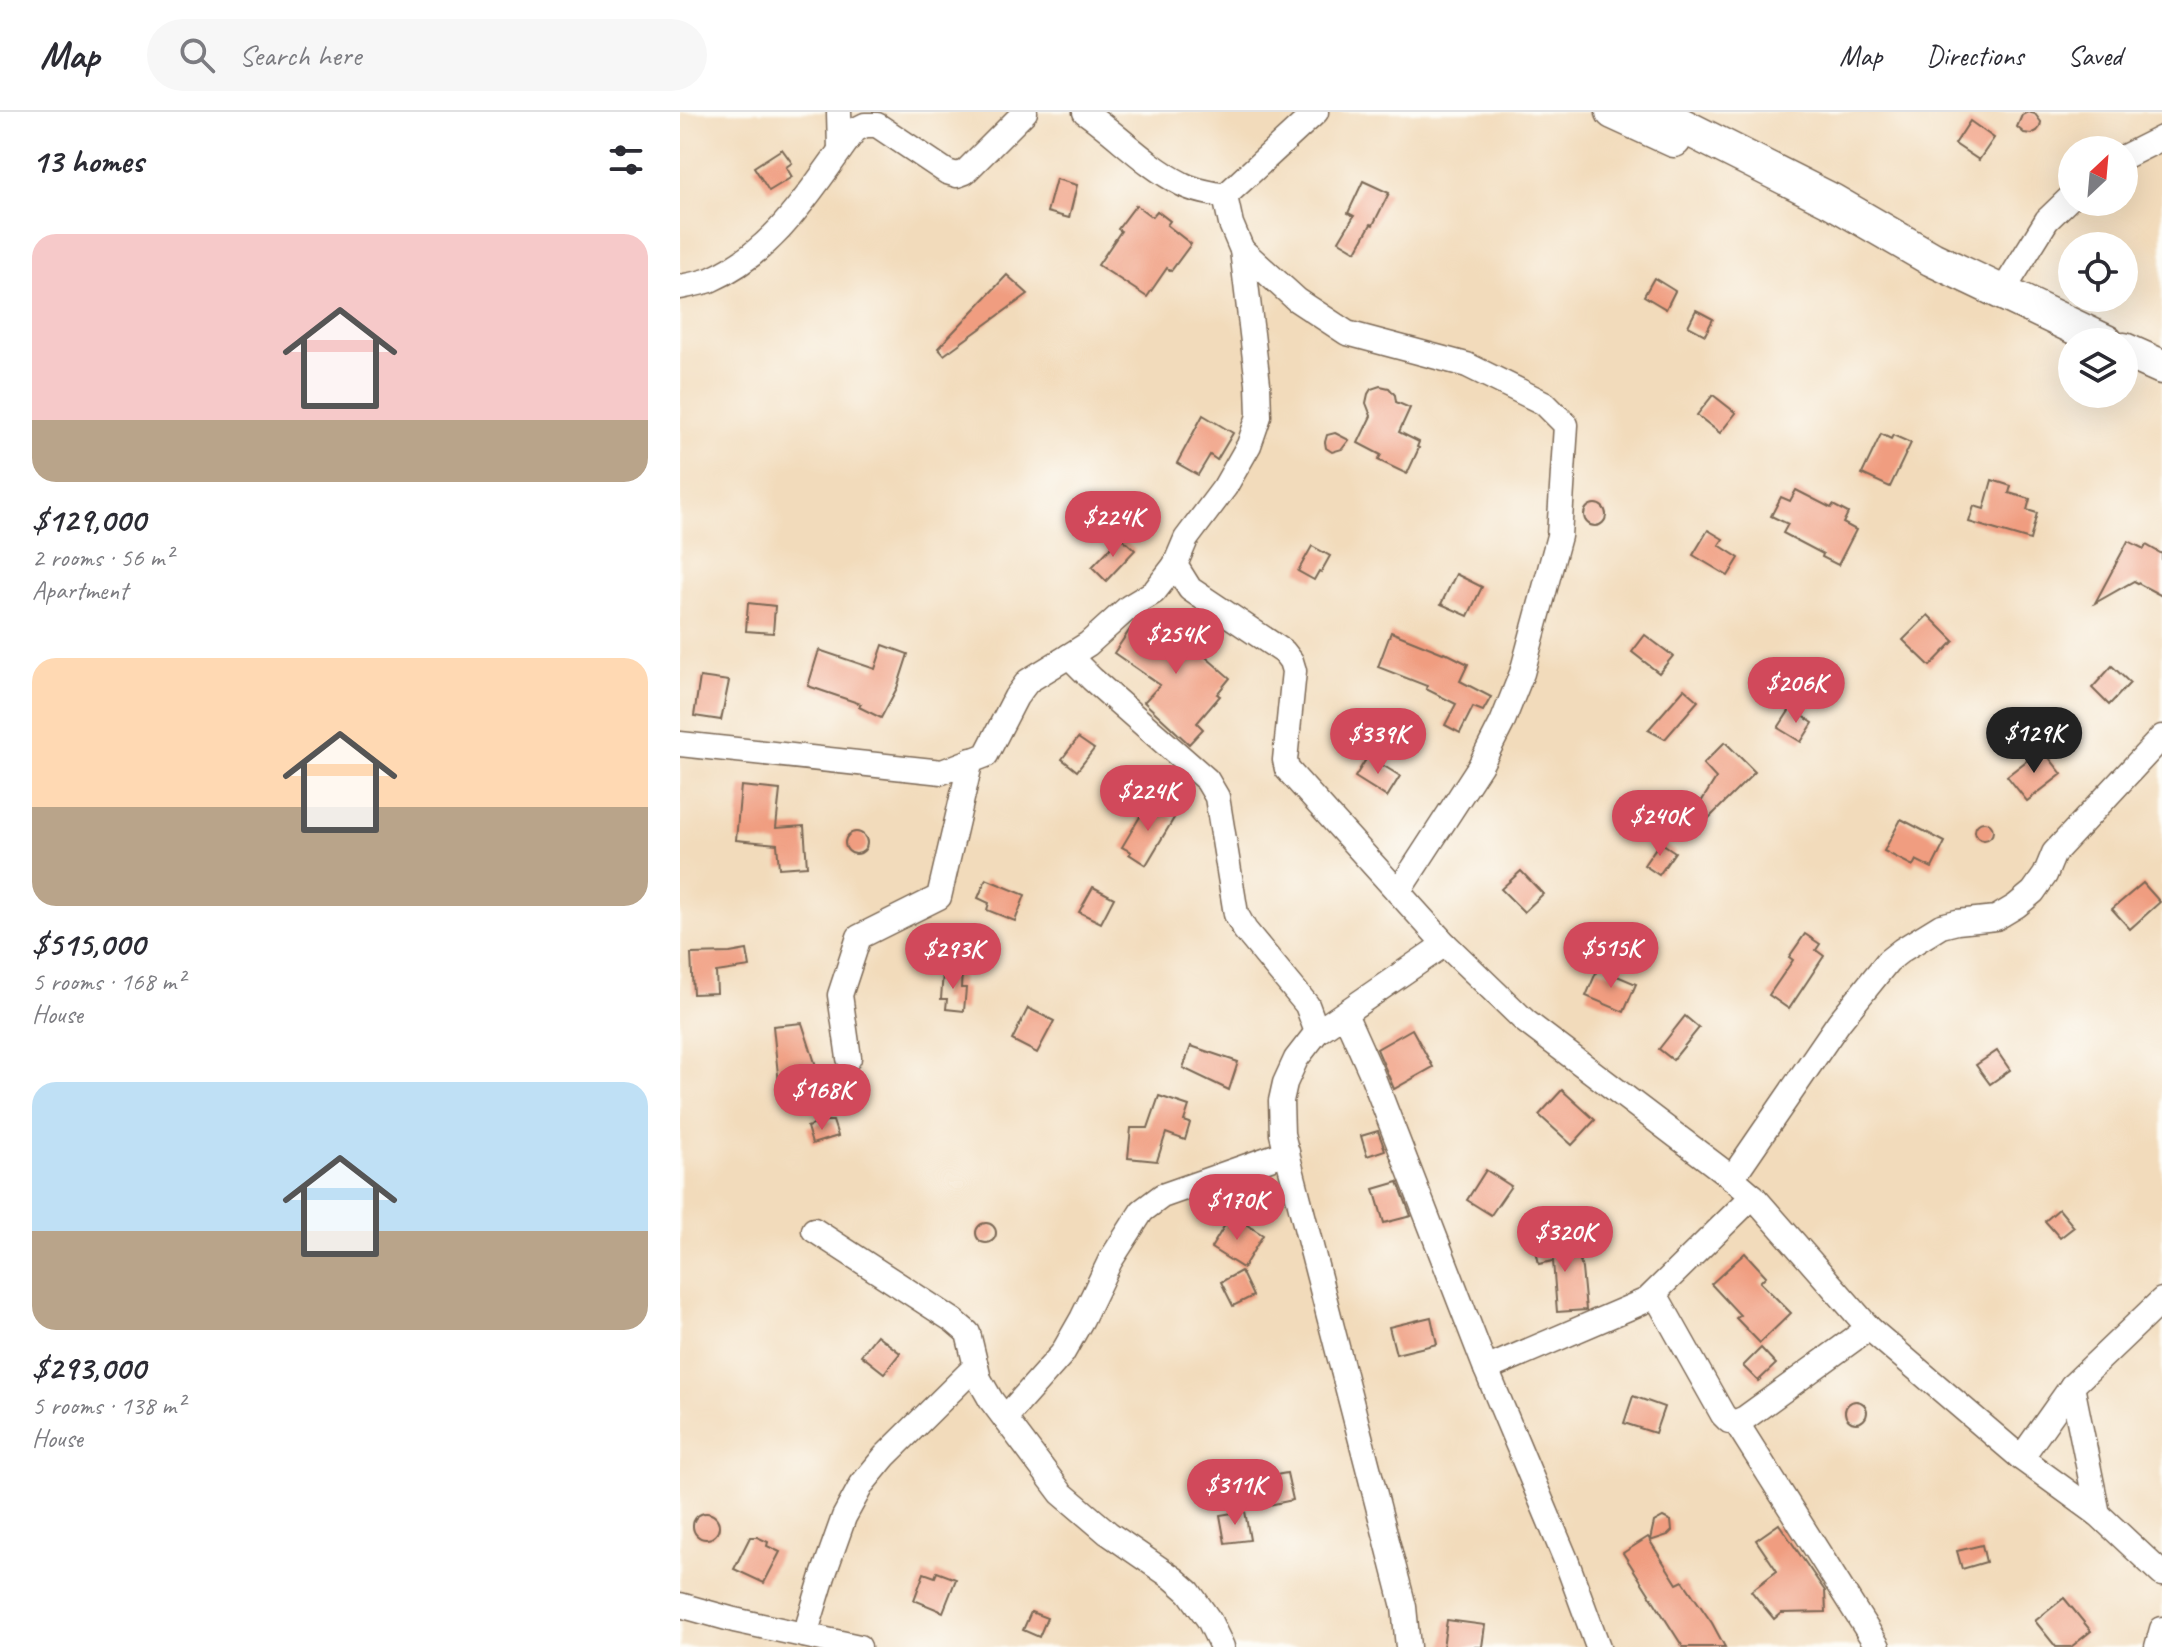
<!DOCTYPE html>
<meta charset="utf-8">
<style>
:root{--surface:#fff;--page:#f7f7f7;--text:#2b2b33;--muted:#7c7c81;--line:#e1e1e2;--accent:#d1495b}
body{margin:0;font-family:Caveat,sans-serif;background:var(--page);color:var(--text);height:100vh;display:flex;flex-direction:column;font-size:30px;white-space:nowrap}
*{box-sizing:border-box;margin:0}
p{font-size:26px;color:var(--muted)}
.icon{flex:none;width:44px;height:44px;fill:none;stroke:currentColor;stroke-width:2;stroke-linecap:round;stroke-linejoin:round}
.map{position:relative;flex:1;overflow:hidden}
.details{display:flex;flex-direction:column;background:var(--surface);width:680px}
.details>*{flex:none}
.needle{width:52px;rotate:26deg}
.buttons{position:absolute;left:1378px;top:24px;display:grid;gap:16px}
.buttons a{display:grid;place-items:center;width:80px;height:80px;border-radius:50%;background:var(--surface);box-shadow:0 8px 32px #0002;font-size:40px}
.price{position:absolute;translate:-50% -68px;padding:0 18px;border-radius:28px;background:var(--accent);color:#fff;font-size:26px;line-height:52px;filter:drop-shadow(0 2px 4px #0008)}
.price::after{content:'';position:absolute;left:50%;top:48px;width:24px;height:18px;margin-left:-12px;background:inherit;clip-path:polygon(0 0,100% 0,50% 100%)}
.price.on{background:#222;color:#fff}
ul{padding:0;list-style:none}
li{display:grid;align-content:center;gap:16px;height:424px;padding:0 32px}
li span{display:grid;place-items:center;height:248px;border-radius:24px;color:#555}
li>.icon{margin-inline-start:auto}
span .icon{width:144px;height:144px;fill:#fffc;stroke-width:1}
li b{font-size:34px}
h2{display:flex;justify-content:space-between;align-items:center;height:96px;padding:0 32px;font-size:34px}
header{display:flex;align-items:center;gap:48px;box-sizing:border-box;height:112px;padding:0 40px;background:var(--surface);border-bottom:2px solid var(--line)}
header strong{font-size:38px}
nav{display:flex;gap:44px;margin-inline-start:auto;font-size:28px}
.search{width:560px;height:72px;background:var(--page);display:flex;align-items:center;gap:20px;box-sizing:border-box;padding:0 28px;border-radius:44px;color:var(--muted);font-size:30px}
main{display:flex;flex:1;min-height:0}
.map>svg:first-child{display:block}
.building{fill:#f09d80}
.lines{fill:none;stroke-linecap:round;stroke-linejoin:round}
.minor-casing{stroke:#7b6855;stroke-width:27}
.highway-casing{stroke:#7b6855;stroke-width:37}
.minor{stroke:#fff;stroke-width:24}
.highway{stroke:#fff;stroke-width:34}
</style>
<header>
<strong>Map</strong>
<div class="search"><svg class="icon" aria-label="search" viewBox="0 0 24 24"><circle cx="10" cy="10" r="6"/><path d="M15 15l6 6"/></svg>Search here</div>
<nav><a>Map</a><a>Directions</a><a>Saved</a></nav>
</header>
<main>
<section class="details">
<h2>13 homes<svg class="icon" aria-label="filters" viewBox="0 0 24 24"><path d="M4 7h16M4 17h16"/><circle cx="9" cy="7" r="2"/><circle cx="15" cy="17" r="2"/></svg></h2>
<ul>
<li><span style="background:linear-gradient(#f6c9c9 75%,#b9a48a 0)"><svg class="icon" aria-label="home" viewBox="0 0 24 24"><path d="M3 11l9-7 9 7M6 9v11h12V9"/></svg></span><div><b>$129,000</b><p>2 rooms · 56 m²</p><p>Apartment</p></div></li>
<li><span style="background:linear-gradient(#ffd9b3 60%,#b9a48a 0)"><svg class="icon" aria-label="home" viewBox="0 0 24 24"><path d="M3 11l9-7 9 7M6 9v11h12V9"/></svg></span><div><b>$515,000</b><p>5 rooms · 168 m²</p><p>House</p></div></li>
<li><span style="background:linear-gradient(#bfe0f5 60%,#b9a48a 0)"><svg class="icon" aria-label="home" viewBox="0 0 24 24"><path d="M3 11l9-7 9 7M6 9v11h12V9"/></svg></span><div><b>$293,000</b><p>5 rooms · 138 m²</p><p>House</p></div></li>
</ul>
</section>
<div class="map">
<svg width="1482" height="1535" viewBox="0 0 1482 1535">
<rect width="100%" height="100%" fill="#fdfcf7"/>
<filter id="ink" filterUnits="userSpaceOnUse"><feTurbulence type="fractalNoise" baseFrequency=".0125" numOctaves="2"/><feDisplacementMap in="SourceGraphic" scale="16" xChannelSelector="R" yChannelSelector="G"/><feConvolveMatrix kernelMatrix="1 2 1 2 8 2 1 2 1" color-interpolation-filters="sRGB"/></filter>
<filter id="wash" filterUnits="userSpaceOnUse"><feTurbulence type="fractalNoise" baseFrequency=".006" numOctaves="4" result="noise"/><feDisplacementMap in="SourceGraphic" scale="32" xChannelSelector="R" yChannelSelector="G"/><feGaussianBlur stdDeviation="1.8" result="paint"/><feColorMatrix in="noise" values="0 0 0 0 0 0 0 0 0 0 0 0 0 0 0 0 0 1.4 0 .05"/><feComposite in="paint" operator="in"/></filter>
<g filter="url(#wash)">
<rect width="100%" height="100%" fill="#f2dbbb"/>
<g id="blocks">
<g class="building">
<path d="M1348 0 1355 2 1361 10 1360 15 1357 19 1351 22 1344 21 1337 15 1342 3Z"/>
<path d="M1290 9 1314 26 1299 48 1275 32Z"/>
<path d="M102 37 112 51 106 55 112 65 89 79 74 55Z"/>
<path d="M376 67 397 73 389 106 367 100Z"/>
<path d="M683 69 709 81 693 113 691 112 676 139 659 129 674 104 668 101Z"/>
<path d="M456 93 472 105 477 99 490 109 487 113 511 132 491 159 487 156 467 185 418 153 441 119 438 117Z"/>
<path d="M327 163 348 182 264 243 258 236Z"/>
<path d="M974 166 995 179 986 197 964 184Z"/>
<path d="M1016 198 1033 207 1025 223 1008 214Z"/>
<path d="M700 274 709 276 715 283 716 290 730 296 719 320 739 330 737 335 739 336 727 362 698 348 701 343 678 331 691 304 686 291 688 282 691 277Z"/>
<path d="M1033 283 1056 301 1040 321 1017 303Z"/>
<path d="M523 303 553 321 537 348 530 343 518 363 497 351Z"/>
<path d="M655 321 669 328 662 337 652 340 646 336 645 330 647 323Z"/>
<path d="M1201 322 1211 327 1213 323 1231 331 1210 375 1182 362Z"/>
<path d="M1312 368 1331 374 1329 381 1350 387 1347 398 1357 401 1350 428 1289 410 1294 394 1304 397Z"/>
<path d="M1116 378 1151 396 1153 393 1168 401 1163 411 1176 418 1158 453 1142 445 1143 442 1103 421 1108 412 1091 404 1101 385 1110 389Z"/>
<circle cx="915" cy="403" r="11"/>
<path d="M1028 418 1043 427 1039 433 1059 446 1048 464 1013 443Z"/>
<path d="M441 425 455 438 426 469 412 455Z"/>
<path d="M1448 429 1464 437 1466 433 1482 442V484L1454 469 1415 491Z"/>
<path d="M632 434 650 444 641 460 639 459 634 468 618 459Z"/>
<path d="M776 462 802 475 788 504 761 492Z"/>
<path d="M68 491 95 494 93 521 66 519Z"/>
<path d="M1248 503 1274 529 1250 554 1223 528Z"/>
<path d="M498 505 522 520 513 534 550 566 537 582 540 584 517 611 523 617 509 632 464 590 480 573 434 541 451 516 480 535Z"/>
<path d="M711 520 763 541 764 540 788 552 780 569 811 585 803 599 793 595 780 621 765 613 776 592 746 577 747 574 698 555Z"/>
<path d="M965 523 993 544 979 561 952 540Z"/>
<path d="M203 533 228 542 217 576 201 606 179 595 181 592 128 574 139 538 195 557Z"/>
<path d="M1432 554 1450 571 1429 593 1412 576Z"/>
<path d="M20 565 49 569 41 608 14 604Z"/>
<path d="M1004 577 1018 589 985 627 968 618Z"/>
<path d="M1111 596 1133 611 1121 630 1098 616Z"/>
<path d="M398 626 414 637 397 659 382 647Z"/>
<path d="M1045 630 1075 660 1029 706 1016 698 1036 666 1023 652Z"/>
<path d="M1362 637 1382 662 1347 689 1327 664Z"/>
<path d="M688 644 720 664 707 685 675 665Z"/>
<path d="M61 674 100 678 96 716 124 714 127 754 99 756 97 732 56 728Z"/>
<path d="M468 691 494 706 466 753 449 742 451 740 442 735Z"/>
<path d="M1221 707 1265 730 1252 756 1236 748 1233 754 1204 739Z"/>
<circle cx="1304" cy="719" r="9"/>
<circle cx="176" cy="731" r="11"/>
<path d="M980 730 995 740 979 763 964 753Z"/>
<path d="M841 759 863 782 844 800 821 777Z"/>
<path d="M306 767 345 783 335 809 307 798 309 791 298 786Z"/>
<path d="M1463 771 1480 790 1450 817 1432 797Z"/>
<path d="M413 775 434 786 421 811 399 800Z"/>
<path d="M1125 822 1140 832 1136 838 1144 844 1109 897 1089 883 1113 848 1109 845Z"/>
<path d="M67 838 70 855 36 860 37 881 13 882 11 842 50 841Z"/>
<path d="M918 856 956 872 944 900 906 884Z"/>
<path d="M263 860 282 861 281 876H286L284 899 266 897 267 887H261Z"/>
<path d="M348 896 374 909 357 941 332 928Z"/>
<path d="M1005 904 1019 916 993 948 979 937Z"/>
<path d="M122 911 136 954H128L130 969 99 972 93 914Z"/>
<path d="M732 917 753 955 714 977 697 937Z"/>
<path d="M511 934 558 950 549 978 503 956Z"/>
<path d="M1317 939 1330 958 1310 972 1296 953Z"/>
<path d="M882 978 915 1008 892 1033 859 1003Z"/>
<path d="M479 984 509 994 504 1009 510 1011 505 1028 486 1021 477 1049 448 1046 451 1016H468Z"/>
<path d="M146 1009H153L158 1024 132 1032 127 1015Z"/>
<path d="M698 1019 705 1038 687 1044 681 1024Z"/>
<path d="M806 1058 831 1074 811 1103 787 1088Z"/>
<path d="M718 1070 731 1104 704 1111 694 1077Z"/>
<path d="M1379 1097 1394 1115 1380 1126 1365 1109Z"/>
<path d="M551 1103 583 1123 563 1156 531 1136Z"/>
<circle cx="306" cy="1121" r="10"/>
<path d="M894 1126 902 1157 906 1198 877 1200 873 1149 859 1152 855 1134Z"/>
<path d="M1065 1141 1086 1164 1080 1170 1111 1201 1080 1231 1056 1206 1060 1203 1031 1172Z"/>
<path d="M561 1159 573 1184 553 1194 541 1170Z"/>
<path d="M751 1205 757 1232 716 1242 709 1215Z"/>
<path d="M197 1223 220 1241 204 1261 181 1243Z"/>
<path d="M1081 1236 1096 1252 1078 1269 1063 1254Z"/>
<path d="M953 1284 984 1295 975 1321 944 1311Z"/>
<circle cx="1176" cy="1300" r="11"/>
<path d="M607 1361 613 1388 584 1394 579 1366Z"/>
<path d="M565 1399 570 1428 545 1431 540 1403Z"/>
<circle cx="26" cy="1414" r="13"/>
<path d="M983 1405 991 1409 992 1419 988 1423 970 1429 997 1472 1003 1469 1032 1511 1045 1535H1003L943 1441 968 1425 970 1428 974 1410Z"/>
<path d="M1099 1412 1145 1479 1146 1500 1101 1501 1094 1507 1071 1479 1097 1459 1076 1428Z"/>
<path d="M70 1425H77L88 1430 87 1434 100 1440 84 1471 54 1457Z"/>
<path d="M1302 1433 1306 1450 1282 1457 1277 1439Z"/>
<path d="M257 1460 276 1467 263 1500 234 1488 244 1461 255 1465Z"/>
<path d="M1384 1486 1411 1519 1391 1535H1376L1355 1509Z"/>
<path d="M351 1500 367 1506 359 1525 343 1518Z"/>
<path d="M767 1508 805 1513 802 1535H763Z"/>
</g>
</g>
</g>
<g filter="url(#ink)">
<use href="#blocks" fill-opacity="0" stroke="#7b6855" stroke-width="2"/>
<g class="lines">
<g class="minor-casing">
<g id="minor">
<path d="M159 0 160 38"/>
<path d="M405 0C438 23 466 54 502 72 514 79 531 81 545 84"/>
<path d="M636 0 545 84 551 112 562 138 578 272 579 304 569 333 545 375 506 427 495 453 510 477 604 540 611 549 614 559 605 648 607 657 765 832 845 909 1052 1066 1073 1084 1189 1216 1341 1346 1418 1402 1482 1462"/>
<path d="M1444 45 1482 26"/>
<path d="M562 138 617 188 667 221 787 253 864 291 886 313 879 424 842 561 822 611 800 654 718 780"/>
<path d="M0 175C10 173 21 171 30 168 98 138 133 74 175 18L185 13H197L267 60 277 63 285 60 345 0"/>
<path d="M1321 182 1367 108 1392 84"/>
<path d="M495 453 474 480 449 495 408 532 389 544 412 567 527 668 537 685 556 802 565 818 627 893 637 920"/>
<path d="M0 632 262 660 306 643 336 585 348 569 389 544"/>
<path d="M665 902 691 960 806 1257 886 1448 918 1535"/>
<path d="M169 946 160 883 179 825 259 785 291 648"/>
<path d="M1052 1066 1159 910 1208 849 1222 838 1261 814 1277 810 1316 806 1336 794 1353 780 1365 763 1374 741 1482 625"/>
<path d="M134 1118 274 1209 288 1221 299 1267 311 1288 381 1381 428 1421 493 1466 509 1480 529 1508 542 1535"/>
<path d="M975 1182 1043 1303 1049 1309 1056 1310 1198 1535"/>
<path d="M806 1257 967 1188 1073 1084"/>
<path d="M1392 1274 1418 1402"/>
<path d="M325 1306 382 1242 402 1207 430 1149 462 1099 482 1084 607 1040"/>
<path d="M1056 1310 1065 1306 1189 1216"/>
<path d="M1341 1346 1392 1274 1482 1188"/>
<path d="M0 1493 54 1508 179 1535"/>
<path d="M125 1523 143 1464 164 1405 182 1372 205 1344 296 1254"/>
<path d="M728 1535 724 1495 602 1022 601 989 605 971 616 947 637 920 765 832"/>
<path d="M1477 1535 1482 1517"/>
</g>
</g>
<g class="highway-casing">
<g id="highway">
<path d="M933 0 994 28"/>
<path d="M975 0 1152 89 1252 147 1426 230"/>
<path d="M1444 238 1482 255"/>
</g>
</g>
<use href="#minor" class="minor"/>
<use href="#highway" class="highway"/>
</g>
</g>
</svg>
<div class="buttons">
<a><svg class="needle" viewBox="-14 -14 28 28"><path d="M0-13l5 13h-10z" fill="#e53935"/><path d="M0 13l5-13h-10z" fill="#7c7c81"/></svg></a>
<a><svg class="icon" aria-label="locate" viewBox="0 0 24 24"><circle cx="12" cy="12" r="6"/><path d="M12 2v4M12 18v4M2 12h4M18 12h4"/></svg></a>
<a><svg class="icon" aria-label="layers" viewBox="0 0 24 24"><path d="M12 4l9 5-9 5-9-5zM3 14l9 5 9-5"/></svg></a>
</div>
<b class="price" style="left:433px;top:447px">$224K</b>
<b class="price" style="left:496px;top:564px">$254K</b>
<b class="price" style="left:1116px;top:613px">$206K</b>
<b class="price on" style="left:1354px;top:663px">$129K</b>
<b class="price" style="left:698px;top:664px">$339K</b>
<b class="price" style="left:468px;top:721px">$224K</b>
<b class="price" style="left:980px;top:746px">$240K</b>
<b class="price" style="left:931px;top:878px">$515K</b>
<b class="price" style="left:273px;top:879px">$293K</b>
<b class="price" style="left:142px;top:1020px">$168K</b>
<b class="price" style="left:557px;top:1130px">$170K</b>
<b class="price" style="left:885px;top:1162px">$320K</b>
<b class="price" style="left:555px;top:1415px">$311K</b>
</div>
</main>
